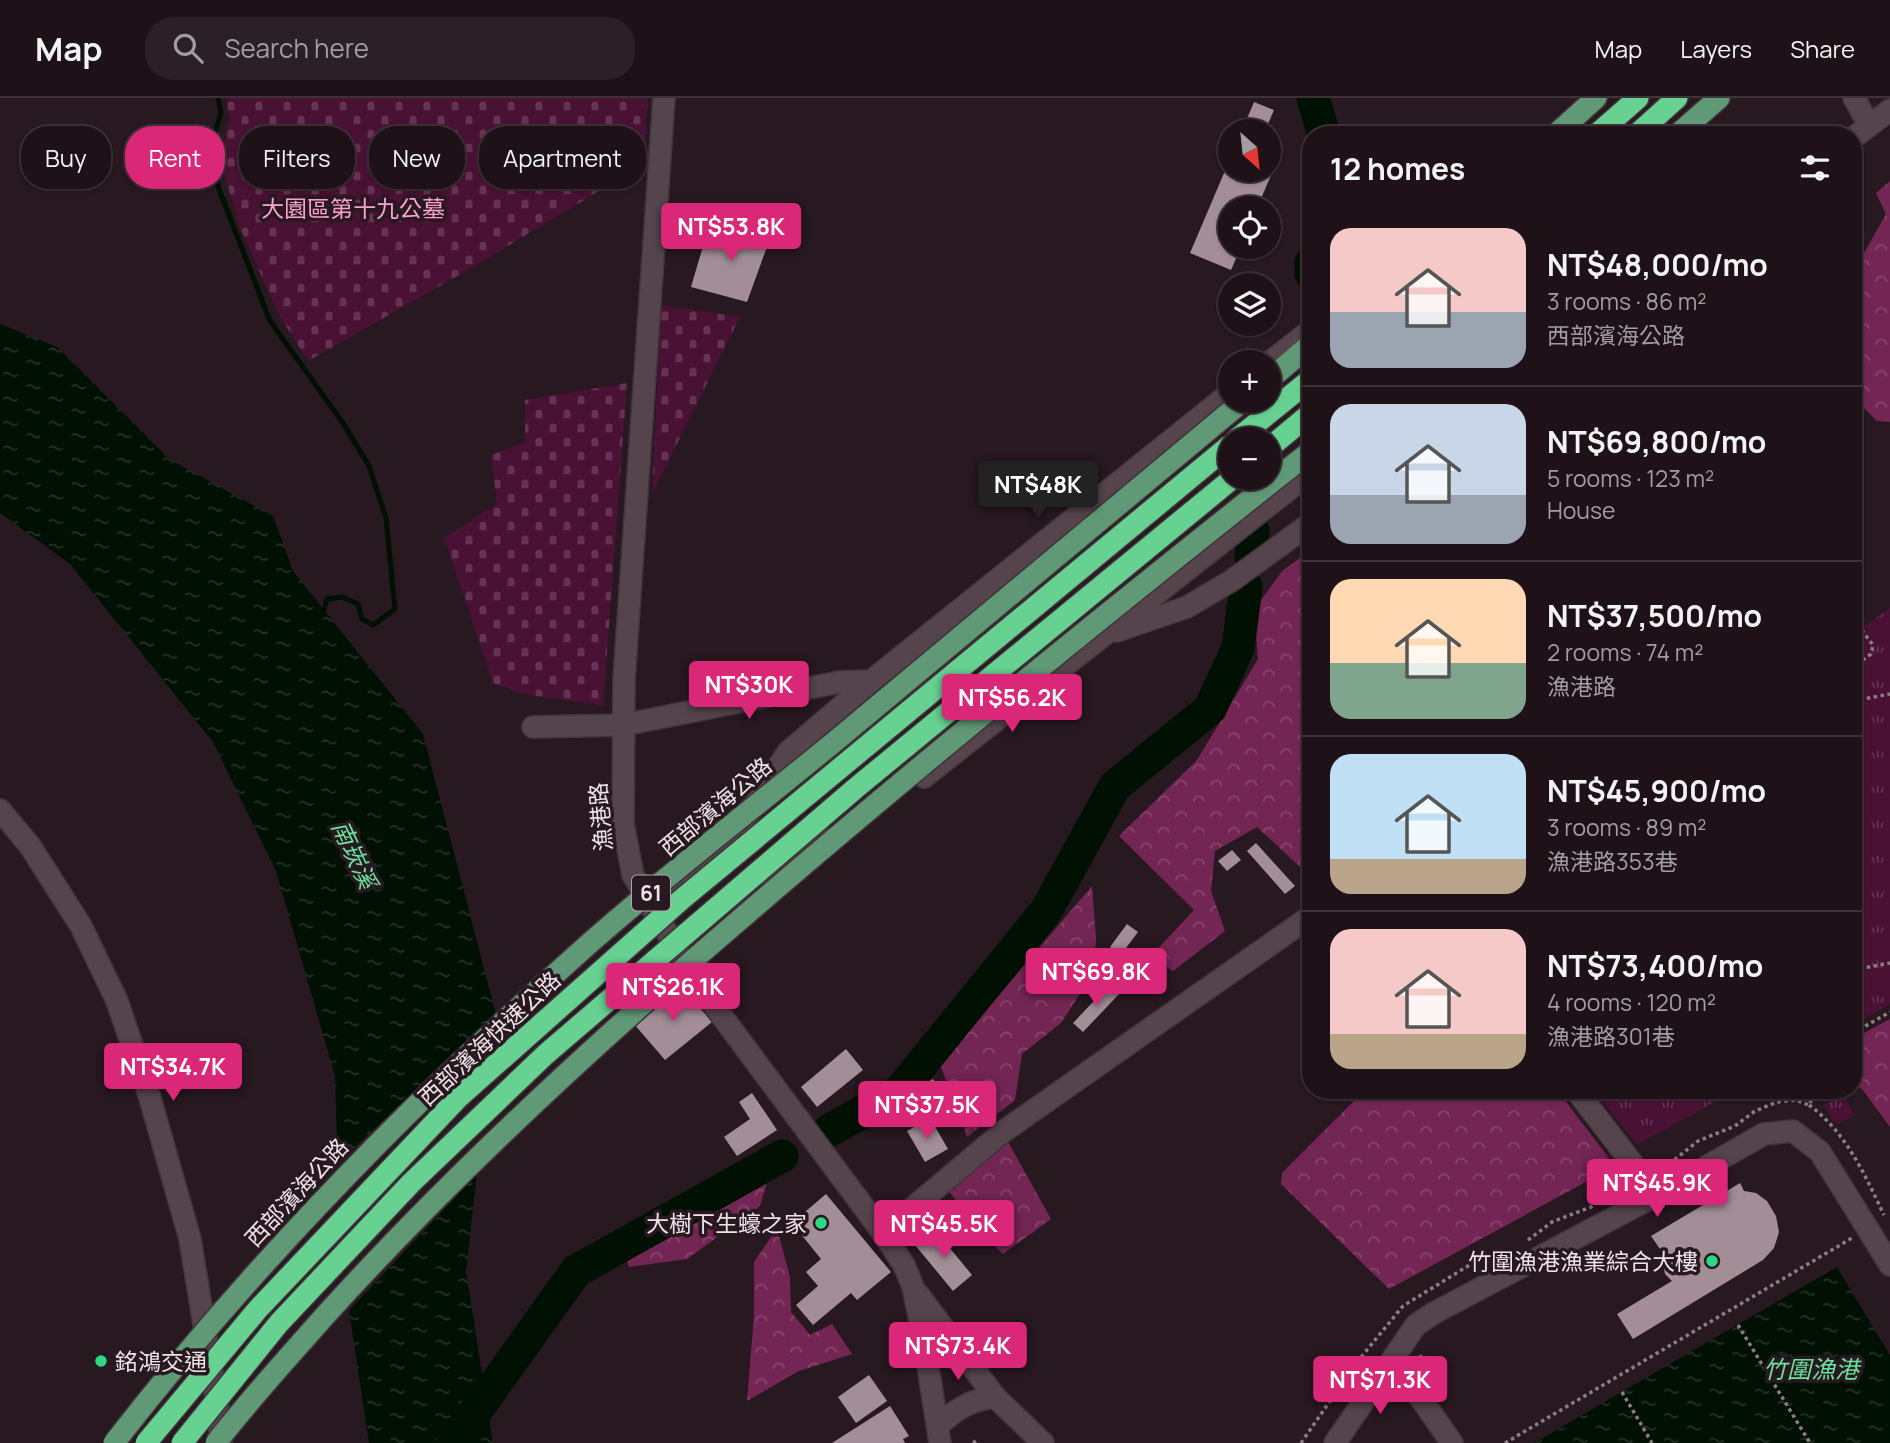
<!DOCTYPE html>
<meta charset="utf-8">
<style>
:root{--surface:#1e1218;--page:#2b2025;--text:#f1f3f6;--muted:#a19ea2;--line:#3c3237;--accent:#db2777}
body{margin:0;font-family:Manrope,"Noto Sans TC",sans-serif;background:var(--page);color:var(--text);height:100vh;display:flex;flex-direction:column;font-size:26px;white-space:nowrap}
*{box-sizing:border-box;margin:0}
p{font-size:23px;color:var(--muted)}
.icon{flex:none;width:38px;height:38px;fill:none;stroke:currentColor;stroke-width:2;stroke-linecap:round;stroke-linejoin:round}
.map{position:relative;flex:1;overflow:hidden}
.details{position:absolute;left:1302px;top:28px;width:560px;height:973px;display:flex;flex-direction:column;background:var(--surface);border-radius:28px;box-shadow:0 2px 5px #0004,0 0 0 2px var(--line)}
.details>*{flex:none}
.guide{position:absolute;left:21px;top:28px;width:665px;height:63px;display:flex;gap:14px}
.needle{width:46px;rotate:153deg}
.buttons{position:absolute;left:1218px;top:21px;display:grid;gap:14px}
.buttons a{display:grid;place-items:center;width:63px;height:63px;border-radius:50%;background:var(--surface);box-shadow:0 2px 5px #0004,0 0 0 2px var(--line);font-size:35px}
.price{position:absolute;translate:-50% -60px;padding:0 16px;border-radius:7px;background:var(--accent);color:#fff;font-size:23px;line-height:46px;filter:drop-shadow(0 2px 4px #0008)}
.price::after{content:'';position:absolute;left:50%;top:42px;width:21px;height:16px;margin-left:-10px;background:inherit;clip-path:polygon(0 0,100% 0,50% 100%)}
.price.selected{background:#222;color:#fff}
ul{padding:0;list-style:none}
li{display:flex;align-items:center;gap:21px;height:175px;padding:0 28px}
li+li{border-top:2px solid var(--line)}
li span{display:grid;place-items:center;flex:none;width:196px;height:140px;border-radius:21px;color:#555}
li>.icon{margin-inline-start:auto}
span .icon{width:84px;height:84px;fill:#fffc;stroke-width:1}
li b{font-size:30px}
h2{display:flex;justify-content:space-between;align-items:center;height:84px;padding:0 28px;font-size:30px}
.tag{padding:0 24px;border-radius:28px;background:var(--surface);box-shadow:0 2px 5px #0004,0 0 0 2px var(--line);font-size:24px;line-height:63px}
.tag.selected{background:var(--accent);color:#fff}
header{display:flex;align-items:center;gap:42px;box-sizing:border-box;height:98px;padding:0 35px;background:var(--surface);border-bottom:2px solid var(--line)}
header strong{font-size:33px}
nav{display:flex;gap:38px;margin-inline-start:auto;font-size:24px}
.search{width:490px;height:63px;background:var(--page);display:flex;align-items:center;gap:18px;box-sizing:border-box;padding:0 24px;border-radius:28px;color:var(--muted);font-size:26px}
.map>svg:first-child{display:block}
.forest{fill:url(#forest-crowns)}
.cemetery{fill:url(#cemetery-stones)}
.park{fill:url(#park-tufts)}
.water{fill:url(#water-ripples)}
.pier{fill:#281820}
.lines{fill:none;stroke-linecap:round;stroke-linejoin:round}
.stream{stroke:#001003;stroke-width:5}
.river{stroke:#001003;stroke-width:33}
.building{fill:#a38e98}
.minor-casing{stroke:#41353b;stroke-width:24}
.major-casing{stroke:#41353b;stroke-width:24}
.highway-casing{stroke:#41353b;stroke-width:24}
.path{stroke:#8b7d84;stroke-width:3.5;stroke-dasharray:3.5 3.5;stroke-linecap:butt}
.minor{stroke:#56444d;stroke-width:21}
.major{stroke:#609976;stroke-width:21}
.highway{stroke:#67d192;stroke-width:21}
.major-bridge-casing{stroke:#41353b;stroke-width:24;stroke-linecap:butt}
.highway-bridge-casing{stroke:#41353b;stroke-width:24;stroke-linecap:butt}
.major-bridge{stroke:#609976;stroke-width:21}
.highway-bridge{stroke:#67d192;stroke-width:21}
.poi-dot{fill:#2dd884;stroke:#281820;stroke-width:2.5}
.labels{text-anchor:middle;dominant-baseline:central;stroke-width:7;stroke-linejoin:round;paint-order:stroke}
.shield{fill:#281820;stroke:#b3a5ac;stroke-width:2}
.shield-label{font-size:21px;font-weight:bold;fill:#eee2e8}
.park-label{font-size:23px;fill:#f9a0cf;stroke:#281820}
.street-label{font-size:23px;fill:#eee2e8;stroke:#281820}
.poi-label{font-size:23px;fill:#eee2e8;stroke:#281820;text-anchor:end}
.water-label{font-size:24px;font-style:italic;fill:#6ae39c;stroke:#281820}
</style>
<header>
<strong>Map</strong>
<div class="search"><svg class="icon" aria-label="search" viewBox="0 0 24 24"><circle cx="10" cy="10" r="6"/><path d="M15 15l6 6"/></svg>Search here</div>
<nav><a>Map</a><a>Layers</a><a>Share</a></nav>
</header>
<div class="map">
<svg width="1890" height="1345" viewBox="0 0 1890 1345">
<defs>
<pattern id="forest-crowns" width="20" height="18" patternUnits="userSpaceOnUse" patternTransform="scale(1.75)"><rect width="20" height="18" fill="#732653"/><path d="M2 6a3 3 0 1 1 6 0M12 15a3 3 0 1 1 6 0" fill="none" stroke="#87456c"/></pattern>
<pattern id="cemetery-stones" width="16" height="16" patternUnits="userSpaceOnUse" patternTransform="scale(1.75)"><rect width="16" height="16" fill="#491133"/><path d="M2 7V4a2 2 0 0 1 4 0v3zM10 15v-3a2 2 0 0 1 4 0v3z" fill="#643351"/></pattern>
<pattern id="park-tufts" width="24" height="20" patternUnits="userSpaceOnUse" patternTransform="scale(1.75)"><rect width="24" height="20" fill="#491133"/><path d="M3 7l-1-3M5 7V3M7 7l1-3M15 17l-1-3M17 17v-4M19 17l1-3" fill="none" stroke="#643351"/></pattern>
<pattern id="water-ripples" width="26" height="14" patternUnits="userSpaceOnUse" patternTransform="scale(1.75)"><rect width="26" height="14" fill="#001003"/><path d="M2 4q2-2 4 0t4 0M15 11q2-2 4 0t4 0" fill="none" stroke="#263228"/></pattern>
</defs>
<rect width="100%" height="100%" fill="#281820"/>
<g class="forest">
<path d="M1890 83V324L1877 323 1853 299V165L1863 157 1886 116 1876 95Z"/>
<path d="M1311 452V779L1257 729 1215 753 1211 793 1225 833 1173 873 1150 859 1194 812 1119 738 1197 662 1258 561 1254 512 1282 473Z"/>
<path d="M1092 788 1096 840 1094 874 1061 925 1022 956 1015 1002 967 1039 940 966Z"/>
<path d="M1890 921V1029L1862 991 1853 986V941Z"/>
<path d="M1365 992H1557L1615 1068 1389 1191 1281 1086 1282 1075Z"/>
<path d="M1007 1042 1051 1121 1003 1156 985 1140 947 1091Z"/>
<path d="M769 1077 760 1108 687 1161 629 1169 624 1155Z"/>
<path d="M777 1130 790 1179 791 1214 810 1237 832 1226 852 1256 799 1273 747 1303 754 1217V1164Z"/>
</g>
<g class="cemetery">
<path d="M226 0H648L644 66 466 173 308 263 279 217 240 130 220 61 230 21Z"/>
<path d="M661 207 740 219 652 396Z"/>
<path d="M627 285 603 608 524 596 493 585 444 440 497 406 491 357 525 344V302Z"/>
</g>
<g class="park">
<path d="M1890 510V906L1853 927V536Z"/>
<path d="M1594 992H1736L1637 1047Z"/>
<path d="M1843 996 1855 1017 1836 1027 1824 1007Z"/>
</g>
<g class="water">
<path d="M0 226 57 249 169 361 273 418 293 473 423 636 495 913 466 1173 493 1345H369L340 1152 335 978 276 773 213 644 70 466 0 415Z"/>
<path d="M1837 1169 1890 1257V1345H1534Z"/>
</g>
<g class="pier">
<path d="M498 913 481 1072 346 1216 336 1152 334 1069Z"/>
<path d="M1840 1167 1890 1250V1257L1837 1169Z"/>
</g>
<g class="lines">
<path class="stream" d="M218 0 221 15 209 53 219 91 270 223 343 325 369 368 386 420 395 511 373 527 362 521 358 506 342 499 327 501 322 518"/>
<g class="river">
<path d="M1313 0 1324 37"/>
<path d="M1311 165V175"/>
<path d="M1251 459 1253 433"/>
<path d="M830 1032 899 994 1046 813 1115 688 1210 611 1238 550 1246 489"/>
<path d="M453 1345 576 1173 782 1058"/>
</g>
</g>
<g class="building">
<path d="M1254 4 1274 12 1265 33H1242Z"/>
<path d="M1230 61V72H1269V65L1275 68 1257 110H1230V149H1241L1231 172 1190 155Z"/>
<path d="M752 130 772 135 747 204 691 189 708 131 747 140Z"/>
<path d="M1256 745 1295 788 1285 796 1247 753Z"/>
<path d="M1232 752 1241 762 1227 773 1218 763Z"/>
<path d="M1127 826 1138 834 1120 858 1110 849Z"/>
<path d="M1110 886 1120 895 1083 934 1073 925Z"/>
<path d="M680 887 712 924 665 962 634 926Z"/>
<path d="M846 951 863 972 817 1009 801 989Z"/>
<path d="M933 981 940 992 933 996 940 1008 929 1015 922 1002 928 999 921 988Z"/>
<path d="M752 995 777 1032 737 1058 724 1039 750 1021 739 1004Z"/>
<path d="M923 1024 926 1029 933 1025 948 1051 925 1064 907 1033Z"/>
<path d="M1740 1085 1744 1093 1756 1095 1767 1103 1776 1118 1779 1134 1774 1150 1763 1162 1633 1241 1617 1216 1672 1183 1665 1176 1660 1151 1651 1138Z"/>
<path d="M826 1096 891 1174 857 1202 851 1195 813 1227 796 1207 818 1188 806 1174 821 1161 792 1125Z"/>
<path d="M934 1131 972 1177 953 1193 915 1147Z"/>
<path d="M869 1277 887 1303 856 1325 838 1299Z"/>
<path d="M890 1308 909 1338 903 1341 905 1345H832Z"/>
</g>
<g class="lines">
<g class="minor-casing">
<g id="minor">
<path d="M664 0 624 582 623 726 633 777 695 882 883 1135 904 1167 913 1189 923 1237 940 1345"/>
<path d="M1854 0 1869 27"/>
<path d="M1853 40 1890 12"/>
<path d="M1269 265 1311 232"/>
<path d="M1117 533 1187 509 1231 483 1311 425"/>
<path d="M533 629 623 627 839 584 871 583"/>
<path d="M924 679 1311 374"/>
<path d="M0 712 30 748 81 828 117 903 150 1000 190 1141 219 1318 221 1345"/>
<path d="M763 777 826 741"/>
<path d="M652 810 734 738 788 654 871 583 1230 295"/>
<path d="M1576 992 1642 1078 1655 1098"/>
<path d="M883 1135 1004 1033 1311 818"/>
<path d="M918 1196 995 1299 1043 1345"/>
<path d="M1391 1266 1403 1275 1452 1345"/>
<path d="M938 1328C956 1311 970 1302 995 1299"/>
<path d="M1335 1345 1416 1227 1434 1215 1655 1098 1764 1036 1793 1033 1820 1054 1890 1167"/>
</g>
</g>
<g class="major-casing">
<g id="major">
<path d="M1555 37 1596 0"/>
<path d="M1677 37 1719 0"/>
<path d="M1269 282 1311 246"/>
</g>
</g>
<g class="highway-casing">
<g id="highway">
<path d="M1596 37 1638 0"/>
<path d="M1636 37 1677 0"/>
<path d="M1237 341 1311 281"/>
<path d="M1269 350 1311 315"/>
</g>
</g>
<g class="path">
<path d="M1853 521 1873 547 1871 556 1853 569"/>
<path d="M1853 603 1890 596"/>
<path d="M1853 872 1890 865"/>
<path d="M1853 935 1890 914"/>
<path d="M1809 1007C1846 1034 1865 1077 1884 1117"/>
<path d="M1669 1066 1698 1043 1735 1028 1755 1013 1777 1004 1796 1002 1809 1007 1816 992"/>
<path d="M1528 1142 1552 1124 1591 1109 1623 1086"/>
<path d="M1738 1227 1810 1345"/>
<path d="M1420 1257 1431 1278"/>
<path d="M1622 1294 1652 1345"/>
<path d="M973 1345 976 1343 979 1345"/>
<path d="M1301 1345 1357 1264 1403 1208 1476 1163 1509 1152"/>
<path d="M1505 1345 1852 1140"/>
</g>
<use href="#minor" class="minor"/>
<use href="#major" class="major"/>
<use href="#highway" class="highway"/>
<g class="major-bridge-casing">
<g id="major-bridge">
<path d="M114 1345C253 1166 413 1003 582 852 665 778 754 710 839 640 974 528 1109 416 1243 303"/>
<path d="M216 1345C249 1302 286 1262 322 1221 450 1079 591 949 736 825 923 663 1116 507 1311 353"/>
</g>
</g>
<g class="highway-bridge-casing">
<g id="highway-bridge">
<path d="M146 1345 258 1211 458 1000 682 801 1230 347"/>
<path d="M182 1345 279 1225 411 1085 546 956 857 689 1233 380"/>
</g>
</g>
<use href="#major-bridge" class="major-bridge"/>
<use href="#highway-bridge" class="highway-bridge"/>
</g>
<g class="poi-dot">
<circle cx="821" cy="1125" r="7"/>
<circle cx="1712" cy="1163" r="7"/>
<circle cx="101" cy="1263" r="7"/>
</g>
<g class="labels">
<rect class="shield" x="632" y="777.5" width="38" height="35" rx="5"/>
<g class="shield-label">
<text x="651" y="795">61</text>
</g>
<g class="park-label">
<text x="353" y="110">大園區第十九公墓</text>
</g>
<g class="street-label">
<text transform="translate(715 708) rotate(-40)">西部濱海公路</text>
<text transform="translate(600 719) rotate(-95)">漁港路</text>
<text transform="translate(489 940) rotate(-43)">西部濱海快速公路</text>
<text transform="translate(296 1094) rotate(-47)">西部濱海公路</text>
</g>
<g class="poi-label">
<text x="807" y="1125">大樹下生蠔之家</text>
<text x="1698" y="1163">竹圍漁港漁業綜合大樓</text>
<text x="115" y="1263" text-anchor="start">銘鴻交通</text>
</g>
<g class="water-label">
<text transform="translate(355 756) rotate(65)">南崁溪</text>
<text x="1811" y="1270">竹圍漁港</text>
</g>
</g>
</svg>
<div class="buttons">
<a><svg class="needle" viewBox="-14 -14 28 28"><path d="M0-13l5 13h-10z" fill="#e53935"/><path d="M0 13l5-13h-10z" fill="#a19ea2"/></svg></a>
<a><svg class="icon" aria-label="locate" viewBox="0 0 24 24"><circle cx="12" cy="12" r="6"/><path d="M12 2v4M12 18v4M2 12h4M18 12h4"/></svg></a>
<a><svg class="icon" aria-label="layers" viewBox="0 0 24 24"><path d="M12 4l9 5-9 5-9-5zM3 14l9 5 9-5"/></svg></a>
<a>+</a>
<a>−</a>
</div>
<b class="price" style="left:731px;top:165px">NT$53.8K</b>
<b class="price selected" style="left:1038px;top:423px">NT$48K</b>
<b class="price" style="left:749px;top:623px">NT$30K</b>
<b class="price" style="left:1012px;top:636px">NT$56.2K</b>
<b class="price" style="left:1096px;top:910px">NT$69.8K</b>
<b class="price" style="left:673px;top:925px">NT$26.1K</b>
<b class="price" style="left:173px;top:1005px">NT$34.7K</b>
<b class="price" style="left:927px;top:1043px">NT$37.5K</b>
<b class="price" style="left:1657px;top:1121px">NT$45.9K</b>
<b class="price" style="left:944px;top:1162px">NT$45.5K</b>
<b class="price" style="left:958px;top:1284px">NT$73.4K</b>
<b class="price" style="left:1380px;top:1318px">NT$71.3K</b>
<div class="guide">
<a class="tag">Buy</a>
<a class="tag selected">Rent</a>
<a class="tag">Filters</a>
<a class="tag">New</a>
<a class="tag">Apartment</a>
</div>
<section class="details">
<h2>12 homes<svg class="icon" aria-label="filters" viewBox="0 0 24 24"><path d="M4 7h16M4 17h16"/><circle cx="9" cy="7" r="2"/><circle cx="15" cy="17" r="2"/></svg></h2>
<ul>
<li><span style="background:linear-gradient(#f6c9c9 60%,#9aa5b1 0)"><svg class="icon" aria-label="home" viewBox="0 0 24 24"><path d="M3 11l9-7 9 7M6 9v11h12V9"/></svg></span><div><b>NT$48,000/mo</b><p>3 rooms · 86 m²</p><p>西部濱海公路</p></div></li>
<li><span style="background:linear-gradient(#c9d6e8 65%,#9aa5b1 0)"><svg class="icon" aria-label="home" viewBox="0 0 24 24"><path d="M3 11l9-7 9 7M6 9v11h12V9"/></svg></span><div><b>NT$69,800/mo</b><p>5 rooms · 123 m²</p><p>House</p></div></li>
<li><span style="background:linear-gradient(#ffd9b3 60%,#7fa58c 0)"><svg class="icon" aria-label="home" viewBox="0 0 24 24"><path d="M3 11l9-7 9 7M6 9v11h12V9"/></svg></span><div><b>NT$37,500/mo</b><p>2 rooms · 74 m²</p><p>漁港路</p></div></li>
<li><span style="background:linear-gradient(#bfe0f5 75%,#b9a48a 0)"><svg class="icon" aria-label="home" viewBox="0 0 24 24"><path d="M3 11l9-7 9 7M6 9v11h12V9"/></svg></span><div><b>NT$45,900/mo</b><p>3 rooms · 89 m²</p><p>漁港路353巷</p></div></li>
<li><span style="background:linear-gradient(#f6c9c9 75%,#b9a48a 0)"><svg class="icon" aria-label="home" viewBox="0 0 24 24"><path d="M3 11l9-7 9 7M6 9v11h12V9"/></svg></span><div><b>NT$73,400/mo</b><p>4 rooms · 120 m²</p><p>漁港路301巷</p></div></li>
</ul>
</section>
</div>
